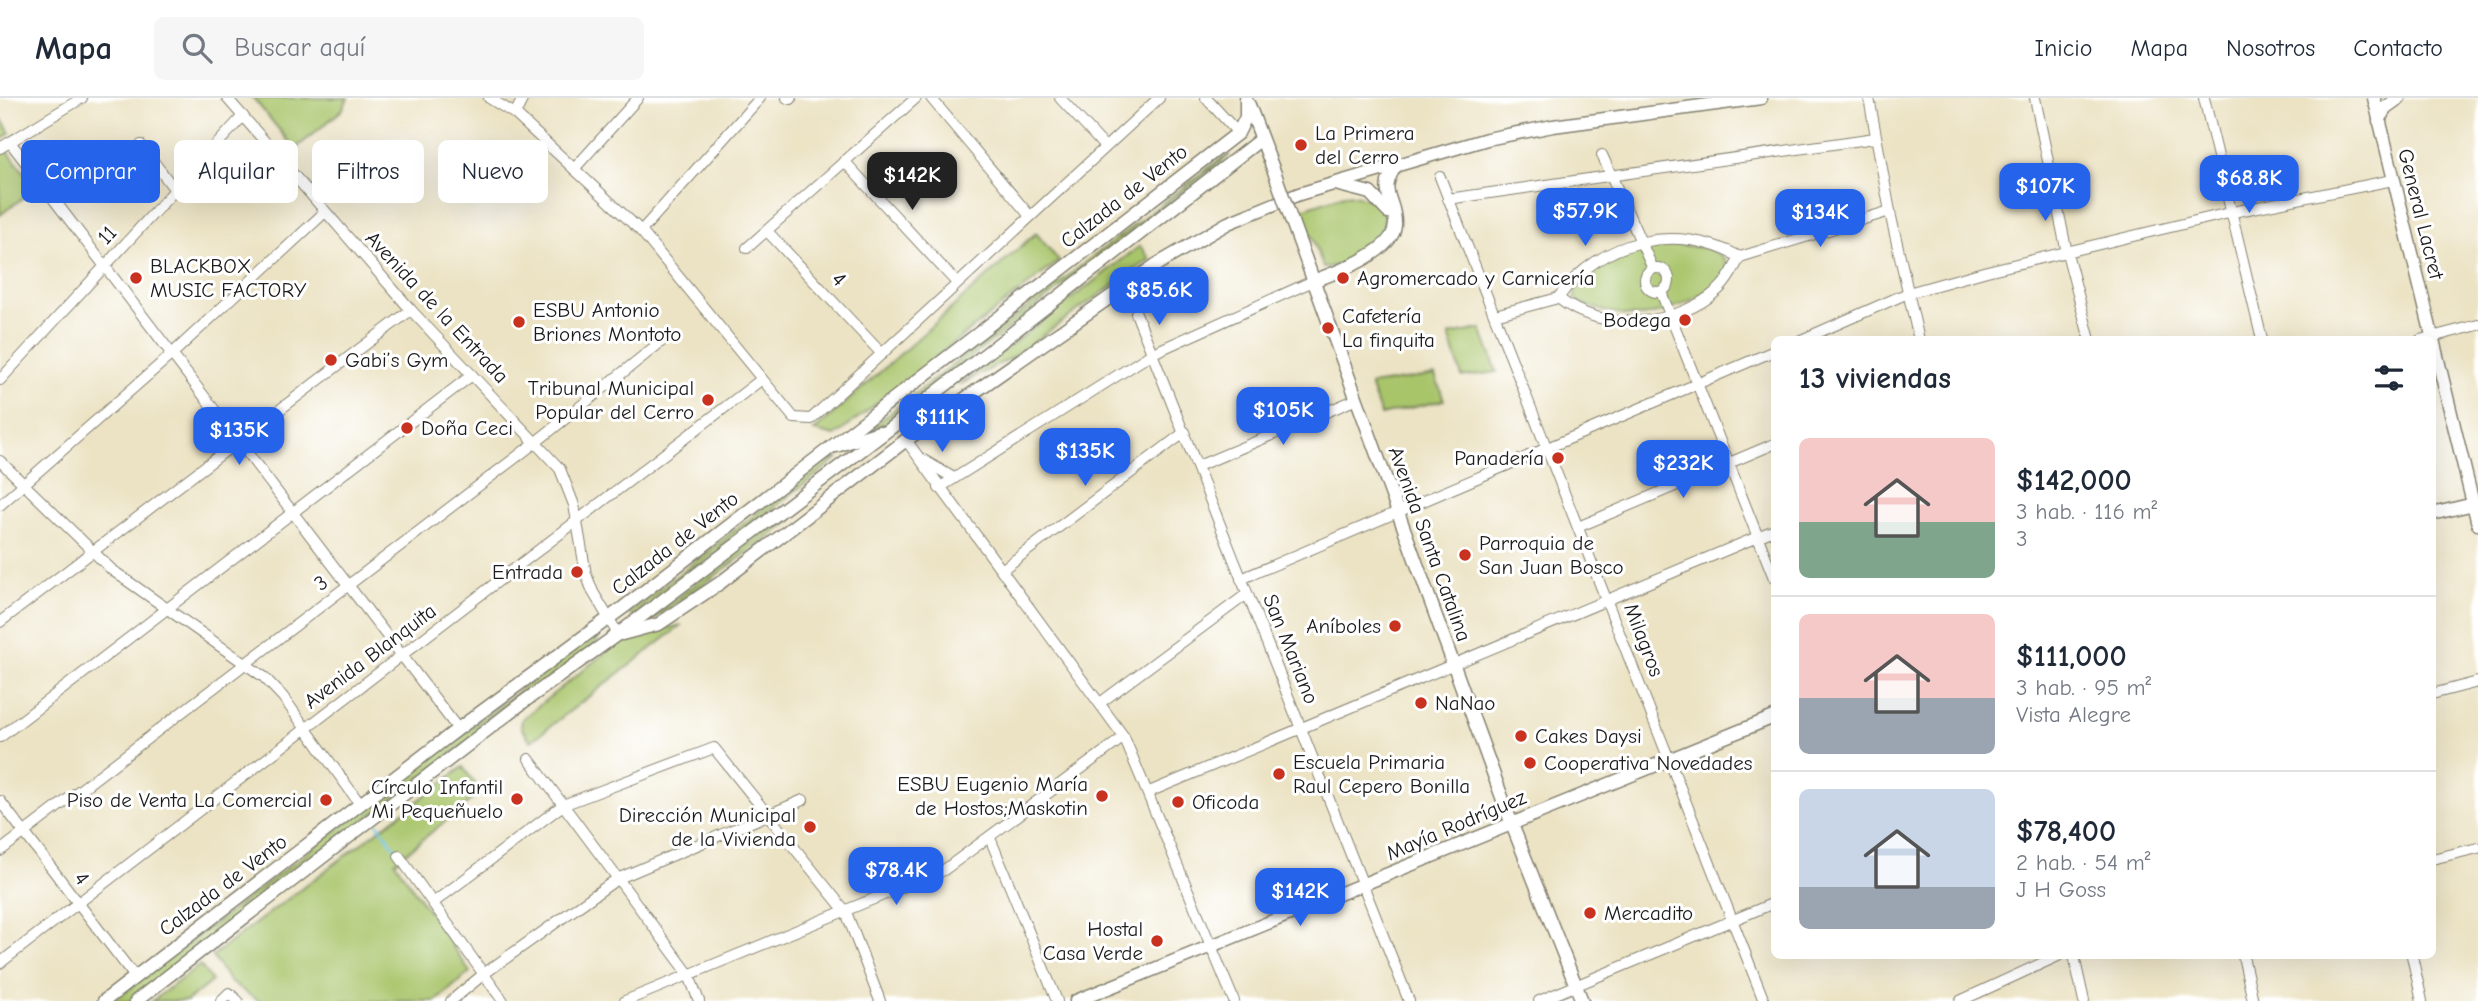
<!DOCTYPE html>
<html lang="es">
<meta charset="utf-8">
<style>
:root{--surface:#fff;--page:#f6f6f7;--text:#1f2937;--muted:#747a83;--line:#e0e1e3;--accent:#2563eb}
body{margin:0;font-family:"Comic Neue",sans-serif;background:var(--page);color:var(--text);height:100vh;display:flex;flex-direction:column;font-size:26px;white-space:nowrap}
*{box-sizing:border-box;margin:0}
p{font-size:23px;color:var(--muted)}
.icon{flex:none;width:38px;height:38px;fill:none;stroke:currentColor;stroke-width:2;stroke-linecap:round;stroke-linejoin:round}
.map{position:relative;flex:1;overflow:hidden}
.drawer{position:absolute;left:1771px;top:238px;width:665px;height:623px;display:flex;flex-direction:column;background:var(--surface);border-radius:10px;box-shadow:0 7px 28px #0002}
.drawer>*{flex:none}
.banner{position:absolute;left:21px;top:42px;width:665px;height:63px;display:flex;gap:14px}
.price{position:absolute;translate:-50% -60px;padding:0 16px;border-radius:14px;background:var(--accent);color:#fff;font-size:23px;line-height:46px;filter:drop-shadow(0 2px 4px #0008)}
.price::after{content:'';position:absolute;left:50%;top:42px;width:21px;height:16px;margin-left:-10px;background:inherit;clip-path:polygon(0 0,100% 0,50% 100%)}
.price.on{background:#222;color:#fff}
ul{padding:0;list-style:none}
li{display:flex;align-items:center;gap:21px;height:175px;padding:0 28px}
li+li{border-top:2px solid var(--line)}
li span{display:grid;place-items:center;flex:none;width:196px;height:140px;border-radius:10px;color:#555}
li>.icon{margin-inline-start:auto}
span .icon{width:84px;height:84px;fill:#fffc;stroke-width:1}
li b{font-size:30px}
h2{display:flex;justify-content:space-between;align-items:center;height:84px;padding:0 28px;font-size:30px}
.pill{padding:0 24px;border-radius:10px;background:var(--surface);box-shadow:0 7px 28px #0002;font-size:24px;line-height:63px}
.pill.on{background:var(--accent);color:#fff}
header{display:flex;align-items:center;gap:42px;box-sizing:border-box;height:98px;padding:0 35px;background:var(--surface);border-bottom:2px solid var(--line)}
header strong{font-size:33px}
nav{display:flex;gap:38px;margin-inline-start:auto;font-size:24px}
.search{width:490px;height:63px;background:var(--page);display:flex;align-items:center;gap:18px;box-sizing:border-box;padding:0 24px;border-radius:10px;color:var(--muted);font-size:26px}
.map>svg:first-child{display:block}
.green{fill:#a9c56b;stroke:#627044;stroke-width:2}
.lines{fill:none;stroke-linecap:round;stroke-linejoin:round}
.stream{stroke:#69c4e7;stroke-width:2.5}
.minor-casing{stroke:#848070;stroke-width:12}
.major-casing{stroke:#848070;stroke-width:15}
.minor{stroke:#fff;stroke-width:10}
.major{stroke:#fff;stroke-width:12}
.major-bridge-casing{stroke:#848070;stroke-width:15;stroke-linecap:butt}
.major-bridge{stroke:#fff;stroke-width:12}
.poi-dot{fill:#c8321e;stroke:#fff;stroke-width:2.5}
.labels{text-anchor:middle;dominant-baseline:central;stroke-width:6;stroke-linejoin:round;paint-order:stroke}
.poi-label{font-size:21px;fill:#1c1c1c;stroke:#fff;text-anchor:start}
.street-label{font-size:21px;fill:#1c1c1c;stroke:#fff}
</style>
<header>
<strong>Mapa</strong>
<div class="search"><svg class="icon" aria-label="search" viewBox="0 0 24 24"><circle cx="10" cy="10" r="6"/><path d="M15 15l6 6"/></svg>Buscar aquí</div>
<nav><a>Inicio</a><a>Mapa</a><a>Nosotros</a><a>Contacto</a></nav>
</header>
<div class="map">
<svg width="2478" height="903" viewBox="0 0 2478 903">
<rect width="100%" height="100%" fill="#fff"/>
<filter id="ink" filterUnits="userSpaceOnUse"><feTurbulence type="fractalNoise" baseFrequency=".0143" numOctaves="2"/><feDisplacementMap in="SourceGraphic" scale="14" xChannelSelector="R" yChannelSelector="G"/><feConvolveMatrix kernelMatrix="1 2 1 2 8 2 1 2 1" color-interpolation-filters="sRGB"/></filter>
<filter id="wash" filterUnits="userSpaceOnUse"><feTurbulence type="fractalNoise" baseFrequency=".00686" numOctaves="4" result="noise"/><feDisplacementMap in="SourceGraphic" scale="28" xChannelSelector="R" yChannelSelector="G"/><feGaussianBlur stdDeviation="1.57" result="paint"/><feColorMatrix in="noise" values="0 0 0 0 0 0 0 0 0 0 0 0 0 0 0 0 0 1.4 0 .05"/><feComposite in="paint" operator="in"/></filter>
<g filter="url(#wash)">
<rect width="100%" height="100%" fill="#ece3c4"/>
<g class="green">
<path d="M253 0H348L342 12 295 51Z"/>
<path d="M0 19 10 35 0 43 36 90 0 117Z"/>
<path d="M1230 57 887 325 863 336 1220 61Z"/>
<path d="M1347 96C1419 105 1373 169 1323 169L1302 111Z"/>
<path d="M1036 135 1059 163 835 338 814 333Z"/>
<path d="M1666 146C1681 148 1712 147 1723 160 1745 188 1657 219 1639 218 1619 218 1594 212 1576 202L1575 193C1600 163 1628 153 1666 146Z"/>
<path d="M1140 148 1150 161 1011 260 959 287Z"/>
<path d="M1481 231 1497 274 1462 279 1449 237Z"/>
<path d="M1435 277 1444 302 1381 317 1370 287Z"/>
<path d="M839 359 633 519 629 515 821 365Z"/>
<path d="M793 412 791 423 655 521 644 525Z"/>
<path d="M682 527 531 643 521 629 522 621 626 538Z"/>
<path d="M592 537 598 541 597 544 129 903H113Z"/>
<path d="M463 669 481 694 395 764 470 874 436 903H259L230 884 212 858Z"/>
<path d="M200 867 212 883 187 903H152Z"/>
</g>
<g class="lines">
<path class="stream" d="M378 726 396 751"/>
</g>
</g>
<g filter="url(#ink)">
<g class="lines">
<g class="minor-casing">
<g id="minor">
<path d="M227 0 411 212 560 371 574 407 586 476 593 494 618 536"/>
<path d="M489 0 515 16 641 133 794 320 811 321 1159 0"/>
<path d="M787 0 791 1"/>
<path d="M931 0 1029 117"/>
<path d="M1060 0 1105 49"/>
<path d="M1206 0 1238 35"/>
<path d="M1869 0 1891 119 1919 242"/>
<path d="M2035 0 2067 155 2090 242"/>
<path d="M2204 0 2262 242"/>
<path d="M515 16 523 0"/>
<path d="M10 44 458 631"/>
<path d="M141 47 175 92"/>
<path d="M0 50 82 0"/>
<path d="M1602 57 1653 171"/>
<path d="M844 63 957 185"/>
<path d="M574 71 638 0"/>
<path d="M1440 79 1764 903"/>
<path d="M1448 101 1875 40"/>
<path d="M641 133 760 0"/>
<path d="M767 133 882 256"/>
<path d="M747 150 916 0"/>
<circle cx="1657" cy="182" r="12"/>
<path d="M1661 194 1774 480"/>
<path d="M1558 200C1601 141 1676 124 1740 159"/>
<path d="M1136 215 1409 903"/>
<path d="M1495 217 1558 200C1603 236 1678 229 1719 191 1729 182 1734 170 1740 159L1890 113"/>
<path d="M1801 242 1908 195 1987 173 2233 114 2393 82"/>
<path d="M2420 242 2478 227"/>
<path d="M0 282 243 18"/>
<path d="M906 342 1124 639 1234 903"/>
<path d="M920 360 952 379"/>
<path d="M0 363 112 472 264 579 283 599 360 706"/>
<path d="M1198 368 1357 301"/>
<path d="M939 390 1153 255 1313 183"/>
<path d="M0 407 172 256 325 114"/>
<path d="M1578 429 1774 346"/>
<path d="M1003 471 1185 334"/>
<path d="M1241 481 1774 253"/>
<path d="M0 524 411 212"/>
<path d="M2432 596 2478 584"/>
<path d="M1100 605 1247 496"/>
<path d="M0 639 472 277"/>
<path d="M529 661 688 875 699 903"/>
<path d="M1149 694 1774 432"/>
<path d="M0 703 135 879"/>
<path d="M990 740 1057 903"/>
<path d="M0 753 536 344 662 243"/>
<path d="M399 758 503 903"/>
<path d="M2432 761 2478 750"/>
<path d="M433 805 563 707 714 650 846 814 880 903"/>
<path d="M2074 858 2084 903"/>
<path d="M2243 858 2253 903"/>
<path d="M2412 858 2422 903"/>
<path d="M0 865 762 281"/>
<path d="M221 903 229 895 238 903"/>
<path d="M451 903 485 875 617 781 803 702"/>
<path d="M625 903 944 772 1124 639"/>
<path d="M1539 903 1774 805"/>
<path d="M1960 903 2058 858"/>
</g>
</g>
<g class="major-casing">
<g id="major">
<path d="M2374 0 2478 426"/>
<path d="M1249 7 1275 76"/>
<path d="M2379 23 2385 10 2399 0"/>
<path d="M1339 87 1370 95 1388 114"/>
<path d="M1291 121 1511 724 1582 903"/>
<path d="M1313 183C1335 175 1394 154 1395 127 1396 99 1376 96 1397 66"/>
<path d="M906 324 950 304"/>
<path d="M836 348 879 334"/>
<path d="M2432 416 2478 405"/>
<path d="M622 536 659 526 720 485 906 342 1156 167 1228 125 1299 96 1487 41 1553 28 1761 0"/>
<path d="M104 903 458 631 624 509 1238 35 1246 19V0"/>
<path d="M136 903 522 605 618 536 892 329 1261 41"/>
<path d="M1076 903 1774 619"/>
</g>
</g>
<use href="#minor" class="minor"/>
<use href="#major" class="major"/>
<g class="major-bridge-casing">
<path id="major-bridge" d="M1275 76 1291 121"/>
</g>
<use href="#major-bridge" class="major-bridge"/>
</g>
</g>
<g class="poi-dot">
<circle cx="1301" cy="47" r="7"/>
<circle cx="136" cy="180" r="7"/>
<circle cx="1343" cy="180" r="7"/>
<circle cx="1685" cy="222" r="7"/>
<circle cx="519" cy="224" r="7"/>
<circle cx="1328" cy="230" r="7"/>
<circle cx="331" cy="262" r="7"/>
<circle cx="708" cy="302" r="7"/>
<circle cx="407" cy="330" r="7"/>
<circle cx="1558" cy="360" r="7"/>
<circle cx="1465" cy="457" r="7"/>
<circle cx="577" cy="474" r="7"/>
<circle cx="1395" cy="528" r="7"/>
<circle cx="1421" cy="605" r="7"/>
<circle cx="1521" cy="638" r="7"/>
<circle cx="1530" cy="665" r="7"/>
<circle cx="1279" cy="676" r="7"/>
<circle cx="1102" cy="698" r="7"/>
<circle cx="517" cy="701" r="7"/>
<circle cx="326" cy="702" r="7"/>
<circle cx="1178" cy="704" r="7"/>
<circle cx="810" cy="729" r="7"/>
<circle cx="1590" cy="815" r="7"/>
<circle cx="1157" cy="843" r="7"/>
</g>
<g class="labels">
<g class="poi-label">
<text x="1315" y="35">La Primera<tspan x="1315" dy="24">del Cerro</tspan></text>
<text x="150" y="168">BLACKBOX<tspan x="150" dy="24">MUSIC FACTORY</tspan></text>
<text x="1357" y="180">Agromercado y Carnicería</text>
<text x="533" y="212">ESBU Antonio<tspan x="533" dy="24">Briones Montoto</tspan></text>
<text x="1342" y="218">Cafetería<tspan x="1342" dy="24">La finquita</tspan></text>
<text x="1671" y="222" text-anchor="end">Bodega</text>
<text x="345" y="262">Gabi’s Gym</text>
<text x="694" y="290" text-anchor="end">Tribunal Municipal<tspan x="694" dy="24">Popular del Cerro</tspan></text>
<text x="421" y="330">Doña Ceci</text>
<text x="1544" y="360" text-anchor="end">Panadería</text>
<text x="1479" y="445">Parroquia de<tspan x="1479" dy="24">San Juan Bosco</tspan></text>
<text x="563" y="474" text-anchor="end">Entrada</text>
<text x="1381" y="528" text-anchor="end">Aníboles</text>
<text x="1435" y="605">NaNao</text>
<text x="1535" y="638">Cakes Daysi</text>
<text x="1293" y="664">Escuela Primaria<tspan x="1293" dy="24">Raul Cepero Bonilla</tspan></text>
<text x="1544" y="665">Cooperativa Novedades</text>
<text x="1088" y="686" text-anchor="end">ESBU Eugenio María<tspan x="1088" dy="24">de Hostos;Maskotin</tspan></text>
<text x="503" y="689" text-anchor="end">Círculo Infantil<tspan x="503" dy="24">Mi Pequeñuelo</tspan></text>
<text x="312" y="702" text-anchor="end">Piso de Venta La Comercial</text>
<text x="1192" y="704">Oficoda</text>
<text x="796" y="717" text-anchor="end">Dirección Municipal<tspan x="796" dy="24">de la Vivienda</tspan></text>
<text x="1604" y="815">Mercadito</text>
<text x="1143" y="831" text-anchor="end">Hostal<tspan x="1143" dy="24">Casa Verde</tspan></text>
</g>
<g class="street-label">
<text transform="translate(1124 98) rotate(-38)">Calzada de Vento</text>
<text transform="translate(2421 116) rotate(76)">General Lacret</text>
<text transform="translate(107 137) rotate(-47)">11</text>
<text transform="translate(839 181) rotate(47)">4</text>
<text transform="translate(437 209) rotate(47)">Avenida de la Entrada</text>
<text transform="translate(675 445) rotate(-38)">Calzada de Vento</text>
<text transform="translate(1430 446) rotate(70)">Avenida Santa Catalina</text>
<text transform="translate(321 485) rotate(-38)">3</text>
<text transform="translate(1644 542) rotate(69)">Milagros</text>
<text transform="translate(1291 551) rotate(68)">San Mariano</text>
<text transform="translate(370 558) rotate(-37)">Avenida Blanquita</text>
<text transform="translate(1456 727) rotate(-23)">Mayía Rodríguez</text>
<text transform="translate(82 780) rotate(53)">4</text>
<text transform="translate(223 787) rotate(-37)">Calzada de Vento</text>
</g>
</g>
</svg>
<b class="price on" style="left:912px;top:114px">$142K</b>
<b class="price" style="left:2249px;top:117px">$68.8K</b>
<b class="price" style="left:2045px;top:125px">$107K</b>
<b class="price" style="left:1585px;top:150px">$57.9K</b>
<b class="price" style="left:1820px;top:151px">$134K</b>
<b class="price" style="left:1159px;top:229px">$85.6K</b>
<b class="price" style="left:1283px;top:349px">$105K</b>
<b class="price" style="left:942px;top:356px">$111K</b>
<b class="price" style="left:239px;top:369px">$135K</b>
<b class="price" style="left:1085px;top:390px">$135K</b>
<b class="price" style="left:1683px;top:402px">$232K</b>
<b class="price" style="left:896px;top:809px">$78.4K</b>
<b class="price" style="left:1300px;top:830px">$142K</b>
<div class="banner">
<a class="pill on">Comprar</a>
<a class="pill">Alquilar</a>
<a class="pill">Filtros</a>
<a class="pill">Nuevo</a>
</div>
<section class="drawer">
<h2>13 viviendas<svg class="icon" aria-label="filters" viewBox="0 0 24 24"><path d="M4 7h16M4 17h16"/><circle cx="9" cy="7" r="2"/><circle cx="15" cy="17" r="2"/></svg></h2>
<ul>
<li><span style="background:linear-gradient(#f6c9c9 60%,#7fa58c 0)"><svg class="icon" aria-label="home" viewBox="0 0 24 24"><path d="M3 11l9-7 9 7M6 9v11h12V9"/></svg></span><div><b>$142,000</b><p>3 hab. · 116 m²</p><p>3</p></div></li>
<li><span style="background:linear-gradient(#f6c9c9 60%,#9aa5b1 0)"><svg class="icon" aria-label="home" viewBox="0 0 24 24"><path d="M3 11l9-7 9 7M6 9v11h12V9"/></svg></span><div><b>$111,000</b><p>3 hab. · 95 m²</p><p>Vista Alegre</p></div></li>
<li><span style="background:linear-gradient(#c9d6e8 70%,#9aa5b1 0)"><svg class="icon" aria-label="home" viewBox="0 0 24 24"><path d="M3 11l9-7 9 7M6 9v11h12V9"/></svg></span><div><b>$78,400</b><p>2 hab. · 54 m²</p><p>J H Goss</p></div></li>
</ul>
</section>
</div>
